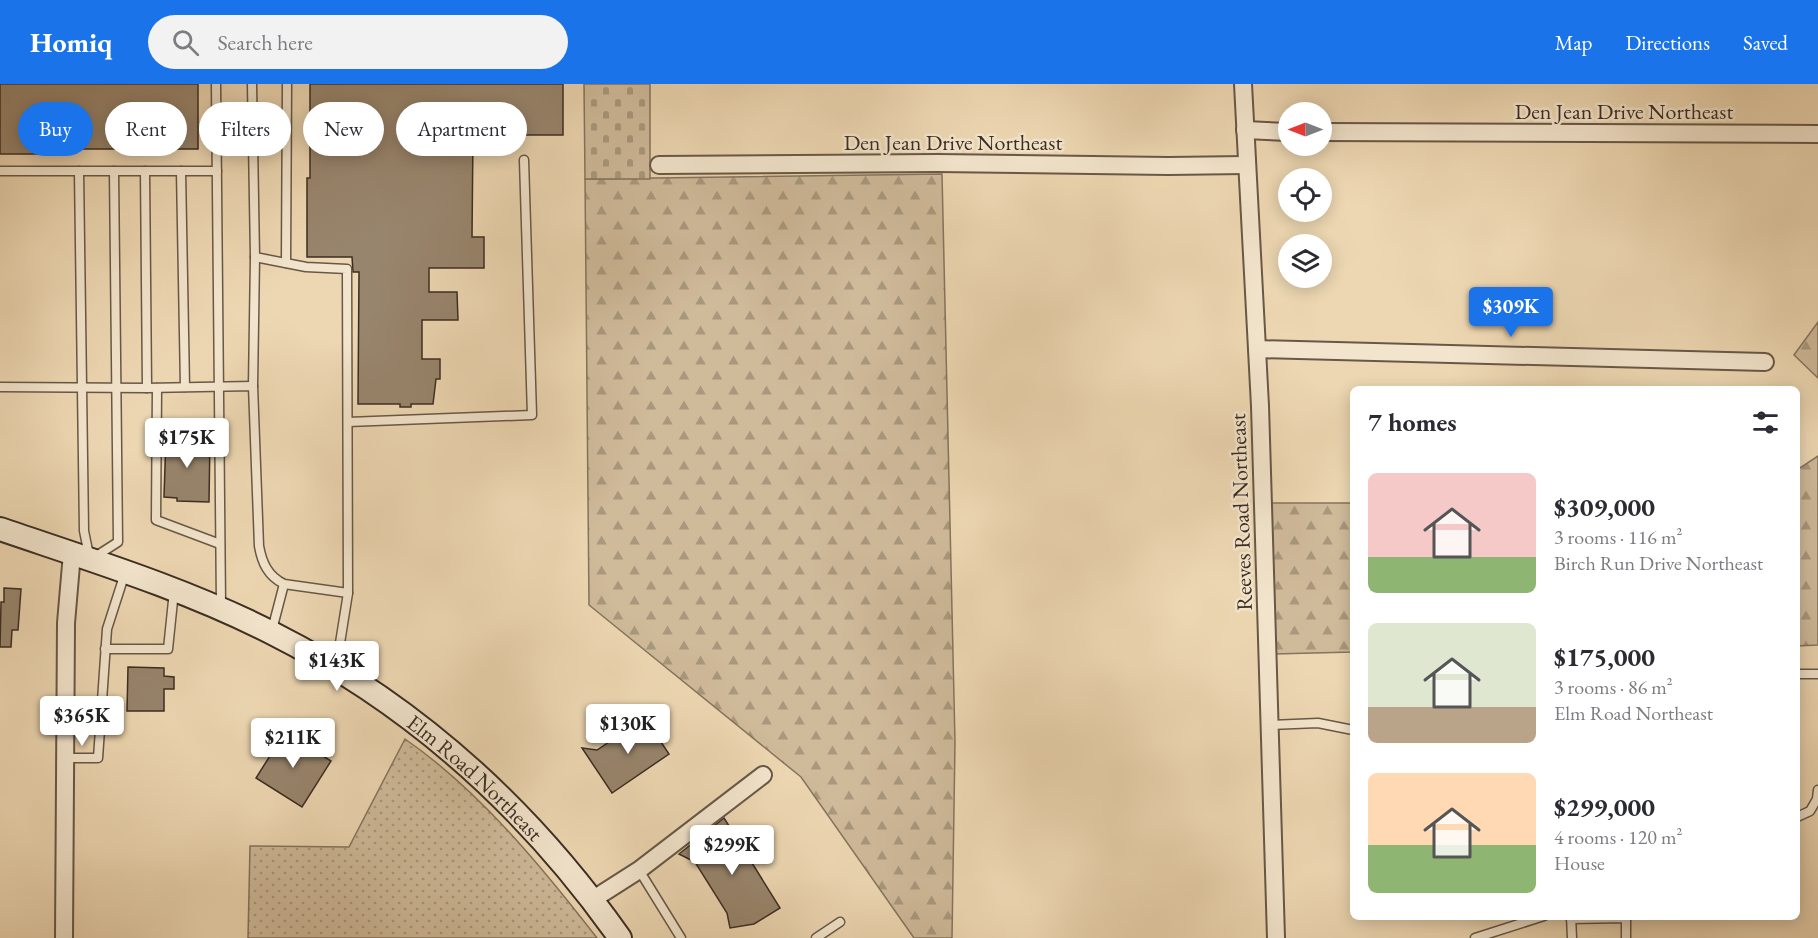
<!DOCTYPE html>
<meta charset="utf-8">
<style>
:root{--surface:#fff;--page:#f2f2f3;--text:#2b2b33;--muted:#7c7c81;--accent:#1a73e8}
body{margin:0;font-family:"EB Garamond",serif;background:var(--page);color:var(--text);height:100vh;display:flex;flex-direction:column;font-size:22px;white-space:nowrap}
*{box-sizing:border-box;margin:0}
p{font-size:20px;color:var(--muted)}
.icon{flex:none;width:33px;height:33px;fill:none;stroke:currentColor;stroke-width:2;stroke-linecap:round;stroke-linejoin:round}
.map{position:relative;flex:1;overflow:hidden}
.sheet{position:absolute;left:1350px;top:302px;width:450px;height:534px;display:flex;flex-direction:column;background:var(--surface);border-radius:9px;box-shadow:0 3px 15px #0003}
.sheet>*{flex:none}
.banner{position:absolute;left:18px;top:18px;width:570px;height:54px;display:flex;gap:12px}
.needle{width:39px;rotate:270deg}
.tools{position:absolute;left:1278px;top:18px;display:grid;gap:12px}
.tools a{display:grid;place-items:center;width:54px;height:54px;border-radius:50%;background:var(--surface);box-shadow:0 3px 15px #0003;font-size:30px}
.price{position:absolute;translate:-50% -51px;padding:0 14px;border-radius:6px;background:#fff;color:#222;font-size:20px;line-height:39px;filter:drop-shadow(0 2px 3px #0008)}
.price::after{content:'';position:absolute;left:50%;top:36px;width:18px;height:14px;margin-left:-9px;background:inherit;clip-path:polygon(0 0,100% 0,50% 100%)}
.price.current{background:var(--accent);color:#fff}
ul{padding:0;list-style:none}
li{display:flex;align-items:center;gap:18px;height:150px;padding:0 18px}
li span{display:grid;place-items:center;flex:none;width:168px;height:120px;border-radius:9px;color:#555}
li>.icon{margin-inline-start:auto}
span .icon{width:72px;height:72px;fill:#fffc;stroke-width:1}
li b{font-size:26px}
h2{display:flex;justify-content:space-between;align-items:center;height:72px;padding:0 18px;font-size:26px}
.tag{padding:0 21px;border-radius:27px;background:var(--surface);box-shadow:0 3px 15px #0003;font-size:21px;line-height:54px}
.tag.current{background:var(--accent);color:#fff}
header{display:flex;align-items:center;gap:36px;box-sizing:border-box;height:84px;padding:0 30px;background:var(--accent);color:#fff}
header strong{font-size:28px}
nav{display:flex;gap:33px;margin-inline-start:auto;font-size:21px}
.search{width:420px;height:54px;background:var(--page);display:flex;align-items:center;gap:15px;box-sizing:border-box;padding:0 21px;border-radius:33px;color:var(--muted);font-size:22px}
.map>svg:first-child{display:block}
.grass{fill:url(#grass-dots);stroke:#85745e;stroke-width:1.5}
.forest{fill:url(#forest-firs);stroke:#85745e;stroke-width:1.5}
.cemetery{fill:url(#cemetery-stones);stroke:#85745e;stroke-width:1.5}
.building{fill:#98856d;stroke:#3b2d23;stroke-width:1.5}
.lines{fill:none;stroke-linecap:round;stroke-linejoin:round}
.lane-casing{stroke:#685847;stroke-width:11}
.street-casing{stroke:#685847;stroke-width:20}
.secondary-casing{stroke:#3b2d23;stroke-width:26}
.lane{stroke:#f3e5cd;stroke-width:8}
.street{stroke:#f3e5cd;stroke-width:16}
.secondary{stroke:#f3e5cd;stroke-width:22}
.labels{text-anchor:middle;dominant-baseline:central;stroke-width:5;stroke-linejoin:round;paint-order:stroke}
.street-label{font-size:22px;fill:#3b2d23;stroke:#f3e5cd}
</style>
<header>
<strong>Homiq</strong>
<div class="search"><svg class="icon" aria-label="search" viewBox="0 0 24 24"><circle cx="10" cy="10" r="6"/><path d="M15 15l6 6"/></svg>Search here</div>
<nav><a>Map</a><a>Directions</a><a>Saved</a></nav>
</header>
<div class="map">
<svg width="1818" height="854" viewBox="0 0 1818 854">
<defs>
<pattern id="grass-dots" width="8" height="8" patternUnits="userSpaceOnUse" patternTransform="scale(1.5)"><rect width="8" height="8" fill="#cfba9a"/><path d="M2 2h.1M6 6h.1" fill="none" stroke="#a9987d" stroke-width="1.8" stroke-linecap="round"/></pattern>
<pattern id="forest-firs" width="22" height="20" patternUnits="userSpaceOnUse" patternTransform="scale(1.5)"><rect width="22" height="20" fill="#cfba9a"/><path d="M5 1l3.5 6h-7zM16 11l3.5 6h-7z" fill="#a9987d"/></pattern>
<pattern id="cemetery-stones" width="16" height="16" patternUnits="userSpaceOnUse" patternTransform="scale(1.5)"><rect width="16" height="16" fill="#cfba9a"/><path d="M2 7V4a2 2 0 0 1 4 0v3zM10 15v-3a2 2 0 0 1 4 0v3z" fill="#a9987d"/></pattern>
</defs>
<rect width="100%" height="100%" fill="#edd7b2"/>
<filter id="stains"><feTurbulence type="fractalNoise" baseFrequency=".00333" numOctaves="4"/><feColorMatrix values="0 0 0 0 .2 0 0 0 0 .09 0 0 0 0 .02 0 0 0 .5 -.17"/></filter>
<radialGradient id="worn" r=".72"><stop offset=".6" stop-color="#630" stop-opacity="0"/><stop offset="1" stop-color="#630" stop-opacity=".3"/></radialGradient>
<path class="grass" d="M405 655C479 706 542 783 597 854H248L250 762 349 763Z"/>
<g class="forest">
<path d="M942 90 955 658 952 854H914L801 693 589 521 585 95Z"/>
<path d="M1818 238V294L1794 271Z"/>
<path d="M1818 372V561L1797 562V386Z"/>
<path d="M1269 419H1353V568L1274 570Z"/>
</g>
<path class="cemetery" d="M584 0H650V95H585Z"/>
<g class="building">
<path d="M0 0H198V65H69V70H0Z"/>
<path d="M310 0H563V51H473L472 153H484V184H429V208H457L458 236H422V275H440V295H436L433 320H411V323H400V320H358L359 188H353L352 173H307V94H310Z"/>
<path d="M166 353 210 354 209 418 177 417V414L164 413Z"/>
<path d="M4 504 21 505 18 546H12L11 563H0L1 518H4Z"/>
<path d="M128 583 164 584V592L174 593V605H164V627H127Z"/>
<path d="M645 634 669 670 612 709 582 664 597 666Z"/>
<path d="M285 648 331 677 302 723 256 694Z"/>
<path d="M724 734 780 824 754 840 730 844 727 829 695 778 679 770Z"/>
</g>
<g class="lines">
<g class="lane-casing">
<g id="lane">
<path d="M216 0 221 522"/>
<path d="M252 0 255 173 306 183 347 185 348 509 336 584"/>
<path d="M0 87H217"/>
<path d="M79 87 84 447 90 476 118 458 114 87"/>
<path d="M145 87 147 304"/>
<path d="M181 87 185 303"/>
<path d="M286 179 287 0"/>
<path d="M253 302 255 173"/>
<path d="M0 303 147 304 253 302 259 462C262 479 268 492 284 500L348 509"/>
<path d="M157 304 156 436 220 460"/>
<path d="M348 338 532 331 524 76"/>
<path d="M157 341H219"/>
<path d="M272 546 284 500"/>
<path d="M105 565H168L174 507"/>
<path d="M1797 590H1818"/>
<path d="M1270 641 1318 639 1353 646"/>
<path d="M65 674H98L107 545 125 489"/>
<path d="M1797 733 1810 727 1817 715 1818 706"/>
<path d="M639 786 681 854"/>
<path d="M1571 832 1572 854"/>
<path d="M1571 835 1626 834V854"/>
<path d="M816 854 840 838"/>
<path d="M1475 854 1544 832"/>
</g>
</g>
<g class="street-casing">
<g id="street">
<path d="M1243 0 1260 322 1276 854"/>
<path d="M1245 46 1288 48"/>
<path d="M1322 48 1818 50"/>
<path d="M659 81 937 79 1168 82 1246 81"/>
<path d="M1257 265 1765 278"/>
<path d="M592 816 639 786 763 691"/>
<path d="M64 854 66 539 72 469"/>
</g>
</g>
<g class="secondary-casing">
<g id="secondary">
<path id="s1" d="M0 445C91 476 186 505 272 549 413 620 529 725 620 854"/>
</g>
</g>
<use href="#lane" class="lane"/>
<use href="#street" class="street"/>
<use href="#secondary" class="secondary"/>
</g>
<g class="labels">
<g class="street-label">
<text x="1624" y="27">Den Jean Drive Northeast</text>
<text x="953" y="58">Den Jean Drive Northeast</text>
<text transform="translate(1241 428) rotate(-92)">Reeves Road Northeast</text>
<text stroke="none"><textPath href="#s1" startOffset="542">Elm Road Northeast</textPath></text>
</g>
</g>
<rect width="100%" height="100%" filter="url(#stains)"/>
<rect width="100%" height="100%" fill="url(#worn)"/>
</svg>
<div class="tools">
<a><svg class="needle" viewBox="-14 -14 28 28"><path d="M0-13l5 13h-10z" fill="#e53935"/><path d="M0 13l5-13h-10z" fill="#7c7c81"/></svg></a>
<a><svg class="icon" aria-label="locate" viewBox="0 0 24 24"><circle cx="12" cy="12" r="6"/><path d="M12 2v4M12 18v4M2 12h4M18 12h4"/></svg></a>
<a><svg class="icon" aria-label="layers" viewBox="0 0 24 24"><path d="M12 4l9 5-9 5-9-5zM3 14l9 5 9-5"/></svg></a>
</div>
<b class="price current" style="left:1511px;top:254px">$309K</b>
<b class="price" style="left:187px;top:385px">$175K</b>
<b class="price" style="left:337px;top:608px">$143K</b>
<b class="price" style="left:82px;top:663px">$365K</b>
<b class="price" style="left:628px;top:671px">$130K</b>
<b class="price" style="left:293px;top:685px">$211K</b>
<b class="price" style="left:732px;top:792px">$299K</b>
<div class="banner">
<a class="tag current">Buy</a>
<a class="tag">Rent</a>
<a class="tag">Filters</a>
<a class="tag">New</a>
<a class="tag">Apartment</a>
</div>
<section class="sheet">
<h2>7 homes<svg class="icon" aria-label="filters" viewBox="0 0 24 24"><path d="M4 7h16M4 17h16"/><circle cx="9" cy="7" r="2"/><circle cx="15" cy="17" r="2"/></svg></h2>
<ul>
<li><span style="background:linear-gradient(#f6c9c9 70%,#8fb573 0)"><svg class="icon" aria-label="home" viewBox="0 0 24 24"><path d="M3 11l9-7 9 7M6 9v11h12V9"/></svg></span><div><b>$309,000</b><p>3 rooms · 116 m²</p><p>Birch Run Drive Northeast</p></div></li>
<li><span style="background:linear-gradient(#dfe7d0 70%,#b9a48a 0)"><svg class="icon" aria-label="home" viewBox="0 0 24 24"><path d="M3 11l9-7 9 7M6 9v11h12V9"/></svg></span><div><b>$175,000</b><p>3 rooms · 86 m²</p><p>Elm Road Northeast</p></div></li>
<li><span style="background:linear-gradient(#ffd9b3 60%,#8fb573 0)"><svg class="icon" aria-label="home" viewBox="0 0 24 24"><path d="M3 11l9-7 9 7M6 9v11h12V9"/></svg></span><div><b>$299,000</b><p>4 rooms · 120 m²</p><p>House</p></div></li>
</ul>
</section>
</div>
